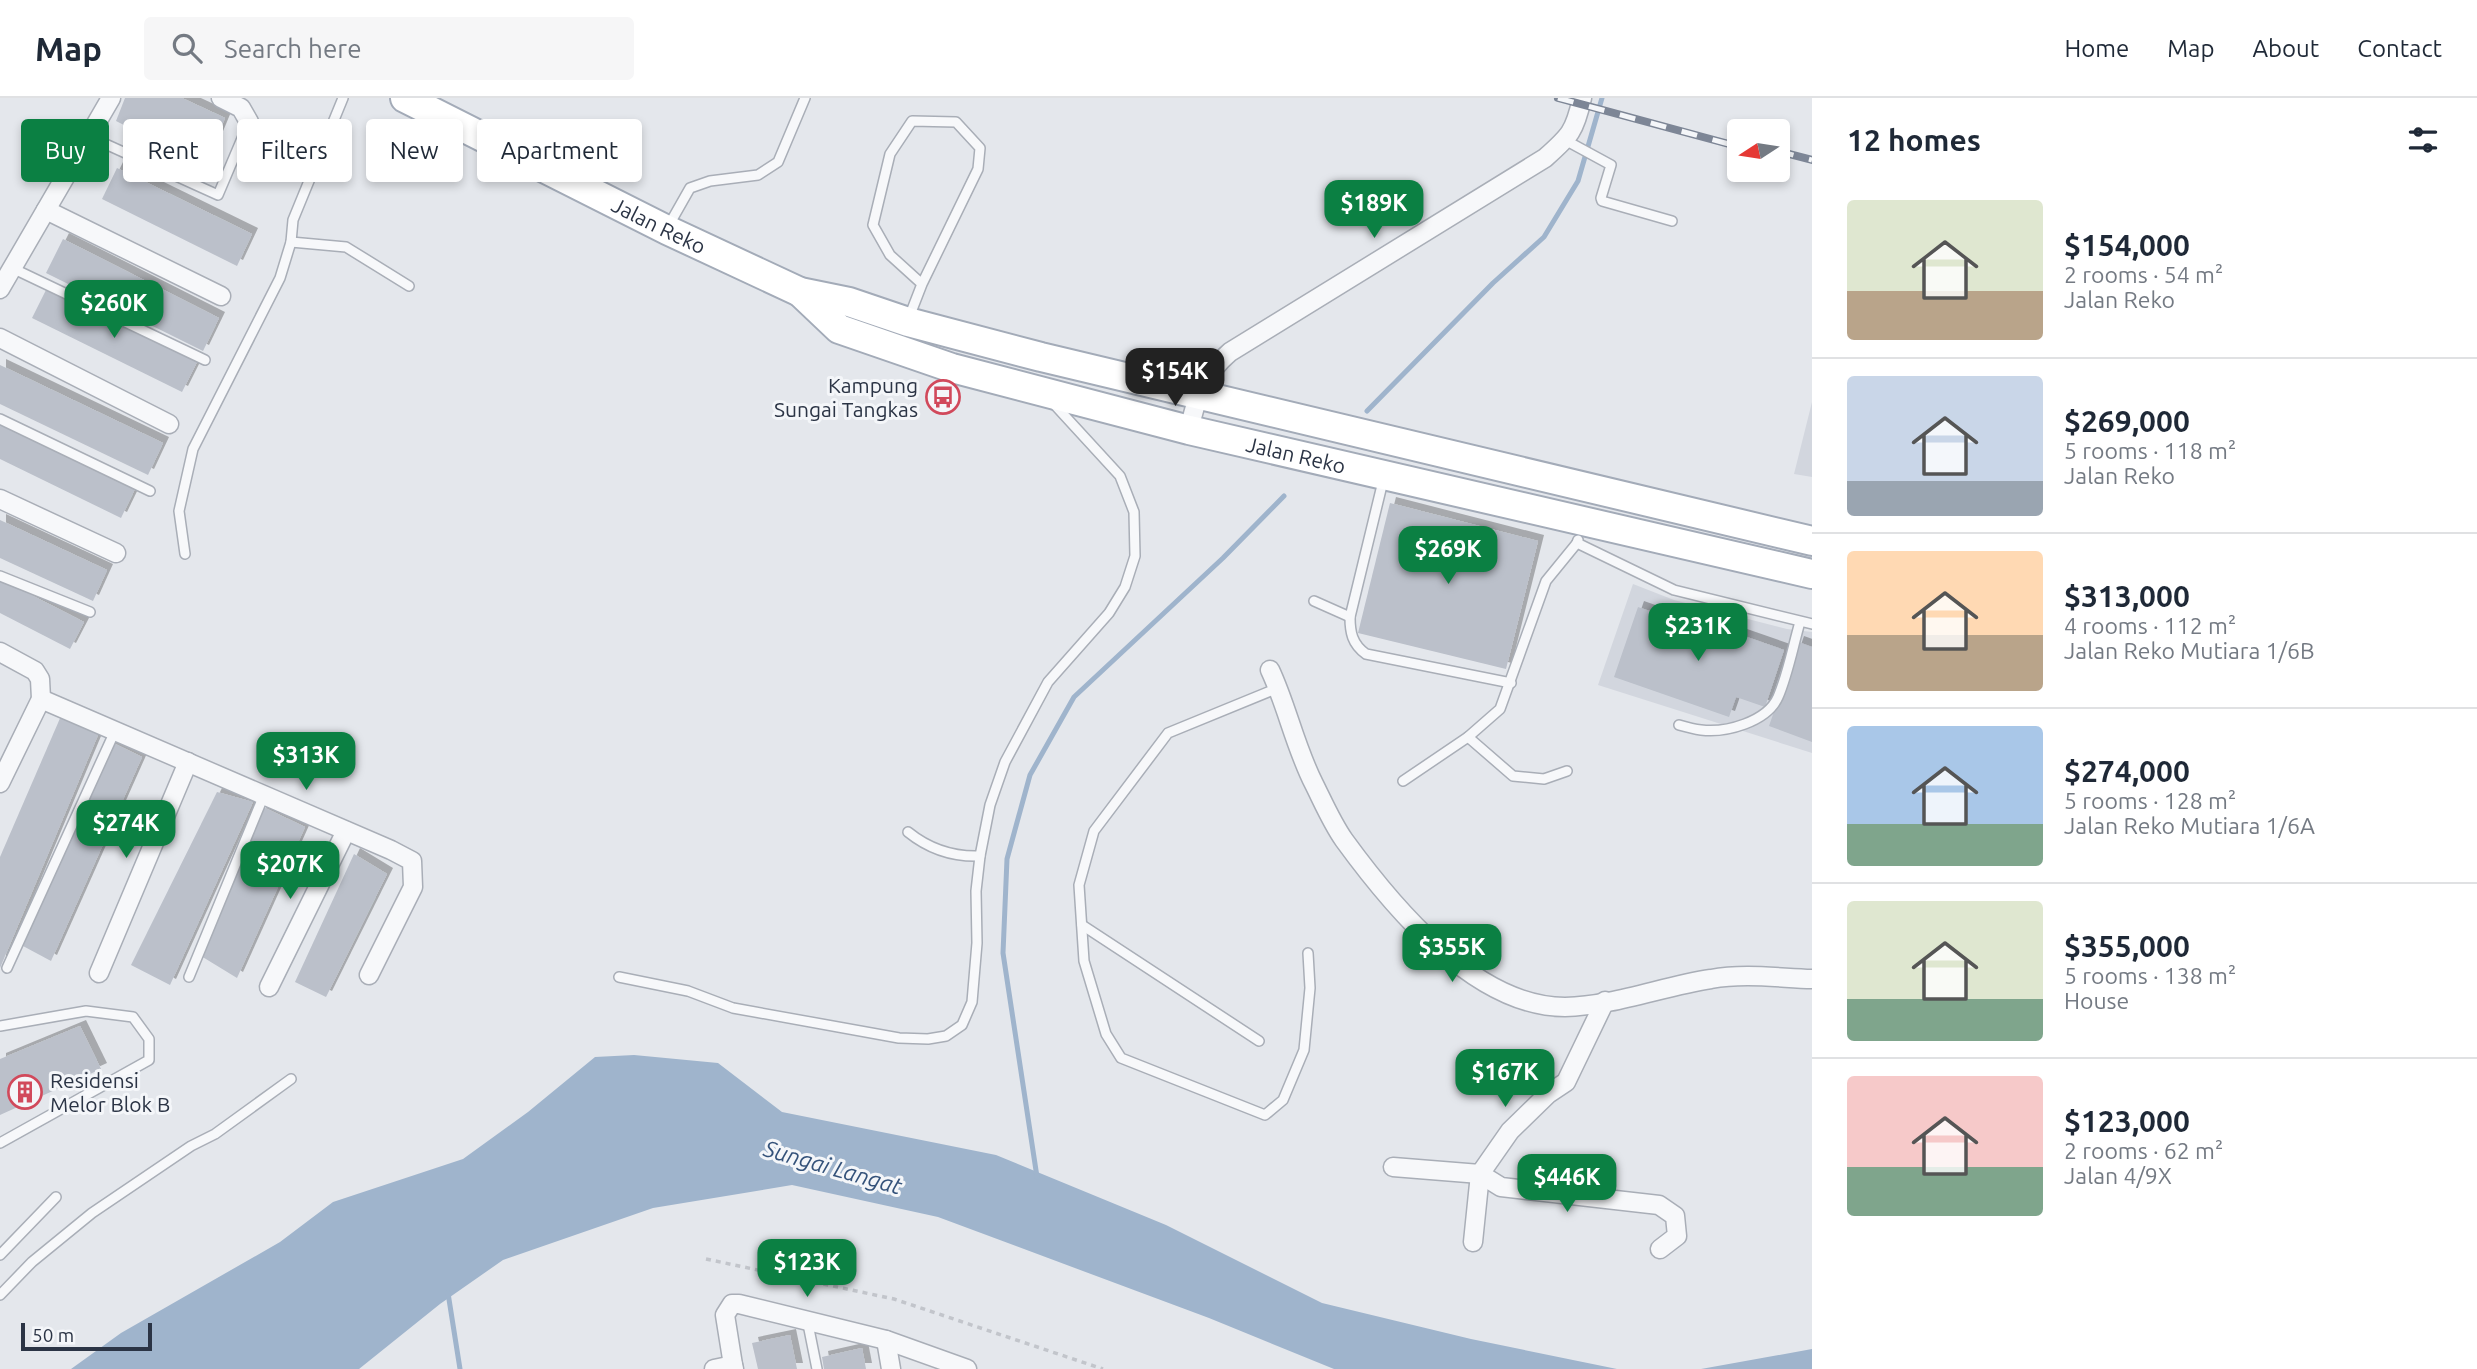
<!DOCTYPE html>
<meta charset="utf-8">
<style>
:root{--surface:#fff;--page:#f6f6f7;--text:#1f2937;--muted:#747a83;--line:#e0e1e3;--accent:#0b8043}
body{margin:0;font-family:Ubuntu,sans-serif;background:var(--page);color:var(--text);height:100vh;display:flex;flex-direction:column;font-size:26px;white-space:nowrap}
*{box-sizing:border-box;margin:0}
p{font-size:23px;color:var(--muted)}
.icon{flex:none;width:38px;height:38px;fill:none;stroke:currentColor;stroke-width:2;stroke-linecap:round;stroke-linejoin:round}
.map{position:relative;flex:1;overflow:hidden}
.panel{display:flex;flex-direction:column;background:var(--surface);width:665px}
.panel>*{flex:none}
.banner{position:absolute;left:21px;top:21px;width:665px;height:63px;display:flex;gap:14px}
.needle{width:46px;rotate:258deg}
.controls{position:absolute;left:1727px;top:21px;display:grid;gap:14px}
.controls a{display:grid;place-items:center;width:63px;height:63px;border-radius:7px;background:var(--surface);box-shadow:0 4px 10px #0003;font-size:35px}
.scale{position:absolute;left:21px;bottom:18px;width:131px;box-sizing:border-box;padding-left:7px;border:4px solid #2b3445;border-top:0;font-size:19px;line-height:24px;white-space:nowrap;color:#2b3445;-webkit-text-stroke:5px #f4f6f9;paint-order:stroke}
.price{position:absolute;translate:-50% -60px;padding:0 16px;border-radius:14px;background:var(--accent);color:#fff;font-size:23px;line-height:46px;filter:drop-shadow(0 2px 4px #0008)}
.price::after{content:'';position:absolute;left:50%;top:42px;width:21px;height:16px;margin-left:-10px;background:inherit;clip-path:polygon(0 0,100% 0,50% 100%)}
.price.current{background:#222;color:#fff}
ul{padding:0;list-style:none}
li{display:flex;align-items:center;gap:21px;height:175px;padding:0 35px}
li+li{border-top:2px solid var(--line)}
li span{display:grid;place-items:center;flex:none;width:196px;height:140px;border-radius:7px;color:#555}
li>.icon{margin-inline-start:auto}
span .icon{width:84px;height:84px;fill:#fffc;stroke-width:1}
li b{font-size:30px}
h2{display:flex;justify-content:space-between;align-items:center;height:84px;padding:0 35px;font-size:30px}
.tag{padding:0 24px;border-radius:7px;background:var(--surface);box-shadow:0 4px 10px #0003;font-size:24px;line-height:63px}
.tag.current{background:var(--accent);color:#fff}
header{display:flex;align-items:center;gap:42px;box-sizing:border-box;height:98px;padding:0 35px;background:var(--surface);border-bottom:2px solid var(--line)}
header strong{font-size:33px}
nav{display:flex;gap:38px;margin-inline-start:auto;font-size:24px}
.search{width:490px;height:63px;background:var(--page);display:flex;align-items:center;gap:18px;box-sizing:border-box;padding:0 24px;border-radius:7px;color:var(--muted);font-size:26px}
main{display:flex;flex:1;min-height:0}
.map>svg:first-child{display:block}
.built{fill:#d2d6de}
.water{fill:#9fb4cc}
.lines{fill:none;stroke-linecap:round;stroke-linejoin:round}
.stream{stroke:#9fb4cc;stroke-width:5}
.building{fill:#bbc0ca;filter:url(#shadow)}
.lane-casing{stroke:#a9aeb7;stroke-width:12}
.street-casing{stroke:#a9aeb7;stroke-width:21}
.primary-casing{stroke:#a3abb8;stroke-width:32}
.path{stroke:#c2c5cb;stroke-width:3.5;stroke-dasharray:5 5;stroke-linecap:butt}
.lane{stroke:#f7f8fa;stroke-width:9}
.street{stroke:#f7f8fa;stroke-width:18}
.primary{stroke:#fff;stroke-width:28}
.rail-casing{stroke:#7d8696;stroke-width:8}
.rail{stroke:#f4f6f9;stroke-width:5;stroke-dasharray:16;stroke-linecap:butt}
.labels{text-anchor:middle;dominant-baseline:central;stroke-width:6;stroke-linejoin:round;paint-order:stroke}
.street-label{font-size:21px;fill:#2b3445;stroke:#f4f6f9}
.poi-label{font-size:21px;fill:#2b3445;stroke:#f4f6f9;text-anchor:end}
.water-label{font-size:23px;font-style:italic;fill:#34527a;stroke:#f4f6f9}
</style>
<header>
<strong>Map</strong>
<div class="search"><svg class="icon" aria-label="search" viewBox="0 0 24 24"><circle cx="10" cy="10" r="6"/><path d="M15 15l6 6"/></svg>Search here</div>
<nav><a>Home</a><a>Map</a><a>About</a><a>Contact</a></nav>
</header>
<main>
<div class="map">
<svg width="1812" height="1271" viewBox="0 0 1812 1271">
<defs>
<filter id="shadow"><feDropShadow dx="6" dy="-6" stdDeviation="0" flood-color="#0004"/></filter>
</defs>
<rect width="100%" height="100%" fill="#e4e7ec"/>
<g class="built">
<path d="M1812 304V379L1794 376Z"/>
<path d="M1633 486 1674 502 1787 531 1812 534V655L1598 587Z"/>
</g>
<g class="water">
<path d="M634 957 718 965 782 1014 996 1057 1166 1127 1322 1205 1471 1241 1617 1271H1334L1209 1220 938 1119 792 1087 653 1110 503 1162 440 1206 359 1271H71L121 1235 280 1144 333 1104 463 1061 528 1014 595 959Z"/>
<path d="M1812 1251V1271H1701Z"/>
</g>
<g class="lines">
<g class="stream">
<path d="M1367 313 1493 185 1544 139 1578 83 1602 0"/>
<path d="M1037 1079 1003 855 1007 761 1030 677 1074 599 1223 460 1284 398"/>
<path d="M448 1195 460 1271"/>
</g>
</g>
<g class="building">
<path d="M125 0H182L225 20 205 68 116 23Z"/>
<path d="M117 70 252 136 237 168 102 101Z"/>
<path d="M63 141 219 220 203 253 46 175Z"/>
<path d="M47 190 197 264 182 294 32 220Z"/>
<path d="M0 267 163 345 148 377 0 306Z"/>
<path d="M0 324 135 391 121 420 0 361Z"/>
<path d="M1390 405 1538 443 1506 571 1358 535Z"/>
<path d="M0 422 107 472 93 503 0 460Z"/>
<path d="M0 481 84 524 70 551 0 515Z"/>
<path d="M1638 509 1692 528 1695 521 1784 552 1765 609 1736 599 1729 619 1614 579Z"/>
<path d="M1798 544 1812 549V644L1769 628Z"/>
<path d="M61 618 98 637 0 870V759Z"/>
<path d="M111 644 142 659 51 863 23 848Z"/>
<path d="M217 694 253 704 170 887 131 867Z"/>
<path d="M263 709 305 729 237 880 201 858Z"/>
<path d="M354 756 387 776 326 899 295 884Z"/>
<path d="M80 928 101 971 0 1017V961Z"/>
<path d="M790 1237 797 1271H758L752 1245Z"/>
<path d="M862 1250 866 1271H824L822 1259Z"/>
</g>
<g class="lines">
<g class="lane-casing">
<g id="lane">
<path d="M90 39 218 97 249 24"/>
<path d="M1565 42 1611 67 1601 100 1602 103 1672 123"/>
<path d="M669 127 690 90 710 83 758 77 778 64 805 0"/>
<path d="M291 144 346 149 409 188"/>
<path d="M12 170 205 262"/>
<path d="M908 222 922 186 978 71 980 50 956 24 912 23 890 56 873 127 890 157 922 186"/>
<path d="M0 321 150 393"/>
<path d="M1384 379 1350 519C1350 534 1352 546 1366 556L1511 585"/>
<path d="M1578 442 1577 445 1674 492 1812 526"/>
<path d="M185 456 179 413 193 351 280 180 291 144 293 122 343 0"/>
<path d="M0 478 90 514"/>
<path d="M1314 503 1350 519"/>
<path d="M1278 590 1168 635 1094 733 1079 787 1084 863 1106 936 1121 960 1265 1017 1283 1002 1304 952 1310 890 1308 855"/>
<path d="M1679 627C1686 629 1693 631 1701 632 1726 635 1767 624 1778 599 1788 576 1793 548 1800 524"/>
<path d="M1468 639 1513 678 1544 681 1567 673"/>
<path d="M1403 683 1468 639 1500 611 1546 483 1577 445"/>
<path d="M908 734C929 751 954 759 980 758"/>
<path d="M1082 827 1259 943"/>
<path d="M7 870 115 633"/>
<path d="M189 879 264 697"/>
<path d="M619 879 688 893 733 910 899 940 928 941 946 938 962 927 972 904 977 845 976 793 980 758 990 707 1005 664 1048 584 1109 515 1125 489 1135 458 1134 414 1120 378 1053 305"/>
<path d="M0 928 86 913 133 919 149 941V962L0 1045"/>
<path d="M0 1157 56 1099"/>
<path d="M0 1197 32 1164 92 1115 191 1048 215 1036 291 981"/>
<path d="M807 1221 817 1271"/>
</g>
</g>
<g class="street-casing">
<g id="street">
<path d="M221 0 241 10 249 24"/>
<path d="M46 112 221 198"/>
<path d="M0 191 111 0"/>
<path d="M0 240 169 326"/>
<path d="M1189 332C1197 298 1202 278 1230 254L1545 60C1570 38 1575 33 1582 0"/>
<path d="M0 401 116 455"/>
<path d="M0 554 35 573 40 581 41 601 0 685"/>
<path d="M1270 572C1287 608 1295 649 1314 686 1323 704 1332 725 1344 742 1392 808 1475 909 1565 909 1613 908 1664 888 1711 881 1744 875 1779 880 1812 881"/>
<path d="M41 601 391 752 412 763 413 789 369 877"/>
<path d="M99 875 188 664"/>
<path d="M269 889 346 733"/>
<path d="M1393 1069 1480 1076 1501 1089 1659 1107 1675 1118 1677 1138 1660 1151"/>
<path d="M1473 1144 1480 1076 1510 1033 1548 996 1566 984 1605 903"/>
<path d="M886 1242 891 1271"/>
<path d="M733 1267 725 1217 732 1206H739L886 1242 967 1271"/>
<path d="M714 1271 733 1267 734 1271"/>
</g>
</g>
<g class="primary-casing">
<g id="primary">
<path id="s1" d="M405 0 667 132 800 194 849 204 908 224 1041 259 1812 443"/>
<path id="s2" d="M800 194 839 231 952 270 1189 332 1812 476"/>
</g>
</g>
<path class="path" d="M706 1161 894 1201 1103 1271"/>
<use href="#lane" class="lane"/>
<use href="#street" class="street"/>
<use href="#primary" class="primary"/>
<g class="rail-casing">
<g id="rail">
<path d="M1558 0 1740 49"/>
<path d="M1778 53 1812 62"/>
</g>
</g>
<use href="#rail" class="rail"/>
</g>
<defs>
<g id="bus-ring" transform="scale(1.75)"><circle r="9.5" fill="#f4f6f9" stroke="#d1495b" stroke-width="1.5"/><path d="M-5-6H5V4H4V6H2V4H-2V6H-4V4H-5ZM-3.5-4V0h7V-4ZM-3.5 1.2v1.5H-2V1.2ZM2 1.2v1.5H3.5V1.2Z" fill="#d1495b"/></g>
<g id="building-ring" transform="scale(1.75)"><circle r="9.5" fill="#f4f6f9" stroke="#d1495b" stroke-width="1.5"/><path d="M-4-6H4V6H1V3H-1V6H-4ZM-2.5-4.3h1.7v1.8h-1.7ZM.8-4.3h1.7v1.8H.8ZM-2.5-1h1.7V.8h-1.7ZM.8-1h1.7V.8H.8Z" fill="#d1495b"/></g>
</defs>
<g fill-rule="evenodd">
<use href="#bus-ring" x="943" y="299"/>
<use href="#building-ring" x="25" y="994"/>
</g>
<g class="labels">
<g class="street-label">
<text stroke="none"><textPath href="#s1" startOffset="284">Jalan Reko</textPath></text>
<text stroke="none"><textPath href="#s2" startOffset="528">Jalan Reko</textPath></text>
</g>
<g class="poi-label">
<text x="918" y="287">Kampung<tspan x="918" dy="24">Sungai Tangkas</tspan></text>
<text x="50" y="982" text-anchor="start">Residensi<tspan x="50" dy="24">Melor Blok B</tspan></text>
</g>
<g class="water-label">
<text transform="translate(833 1069) rotate(16)">Sungai Langat</text>
</g>
</g>
</svg>
<div class="controls">
<a><svg class="needle" viewBox="-14 -14 28 28"><path d="M0-13l5 13h-10z" fill="#e53935"/><path d="M0 13l5-13h-10z" fill="#747a83"/></svg></a>
</div>
<div class="scale">50 m</div>
<b class="price" style="left:1374px;top:142px">$189K</b>
<b class="price" style="left:114px;top:242px">$260K</b>
<b class="price current" style="left:1175px;top:310px">$154K</b>
<b class="price" style="left:1448px;top:488px">$269K</b>
<b class="price" style="left:1698px;top:565px">$231K</b>
<b class="price" style="left:306px;top:694px">$313K</b>
<b class="price" style="left:126px;top:762px">$274K</b>
<b class="price" style="left:290px;top:803px">$207K</b>
<b class="price" style="left:1452px;top:886px">$355K</b>
<b class="price" style="left:1505px;top:1011px">$167K</b>
<b class="price" style="left:1567px;top:1116px">$446K</b>
<b class="price" style="left:807px;top:1201px">$123K</b>
<div class="banner">
<a class="tag current">Buy</a>
<a class="tag">Rent</a>
<a class="tag">Filters</a>
<a class="tag">New</a>
<a class="tag">Apartment</a>
</div>
</div>
<section class="panel">
<h2>12 homes<svg class="icon" aria-label="filters" viewBox="0 0 24 24"><path d="M4 7h16M4 17h16"/><circle cx="9" cy="7" r="2"/><circle cx="15" cy="17" r="2"/></svg></h2>
<ul>
<li><span style="background:linear-gradient(#dfe7d0 65%,#b9a48a 0)"><svg class="icon" aria-label="home" viewBox="0 0 24 24"><path d="M3 11l9-7 9 7M6 9v11h12V9"/></svg></span><div><b>$154,000</b><p>2 rooms · 54 m²</p><p>Jalan Reko</p></div></li>
<li><span style="background:linear-gradient(#c9d6e8 75%,#9aa5b1 0)"><svg class="icon" aria-label="home" viewBox="0 0 24 24"><path d="M3 11l9-7 9 7M6 9v11h12V9"/></svg></span><div><b>$269,000</b><p>5 rooms · 118 m²</p><p>Jalan Reko</p></div></li>
<li><span style="background:linear-gradient(#ffd9b3 60%,#b9a48a 0)"><svg class="icon" aria-label="home" viewBox="0 0 24 24"><path d="M3 11l9-7 9 7M6 9v11h12V9"/></svg></span><div><b>$313,000</b><p>4 rooms · 112 m²</p><p>Jalan Reko Mutiara 1/6B</p></div></li>
<li><span style="background:linear-gradient(#a9c7e8 70%,#7fa58c 0)"><svg class="icon" aria-label="home" viewBox="0 0 24 24"><path d="M3 11l9-7 9 7M6 9v11h12V9"/></svg></span><div><b>$274,000</b><p>5 rooms · 128 m²</p><p>Jalan Reko Mutiara 1/6A</p></div></li>
<li><span style="background:linear-gradient(#dfe7d0 70%,#7fa58c 0)"><svg class="icon" aria-label="home" viewBox="0 0 24 24"><path d="M3 11l9-7 9 7M6 9v11h12V9"/></svg></span><div><b>$355,000</b><p>5 rooms · 138 m²</p><p>House</p></div></li>
<li><span style="background:linear-gradient(#f6c9c9 65%,#7fa58c 0)"><svg class="icon" aria-label="home" viewBox="0 0 24 24"><path d="M3 11l9-7 9 7M6 9v11h12V9"/></svg></span><div><b>$123,000</b><p>2 rooms · 62 m²</p><p>Jalan 4/9X</p></div></li>
</ul>
</section>
</main>
